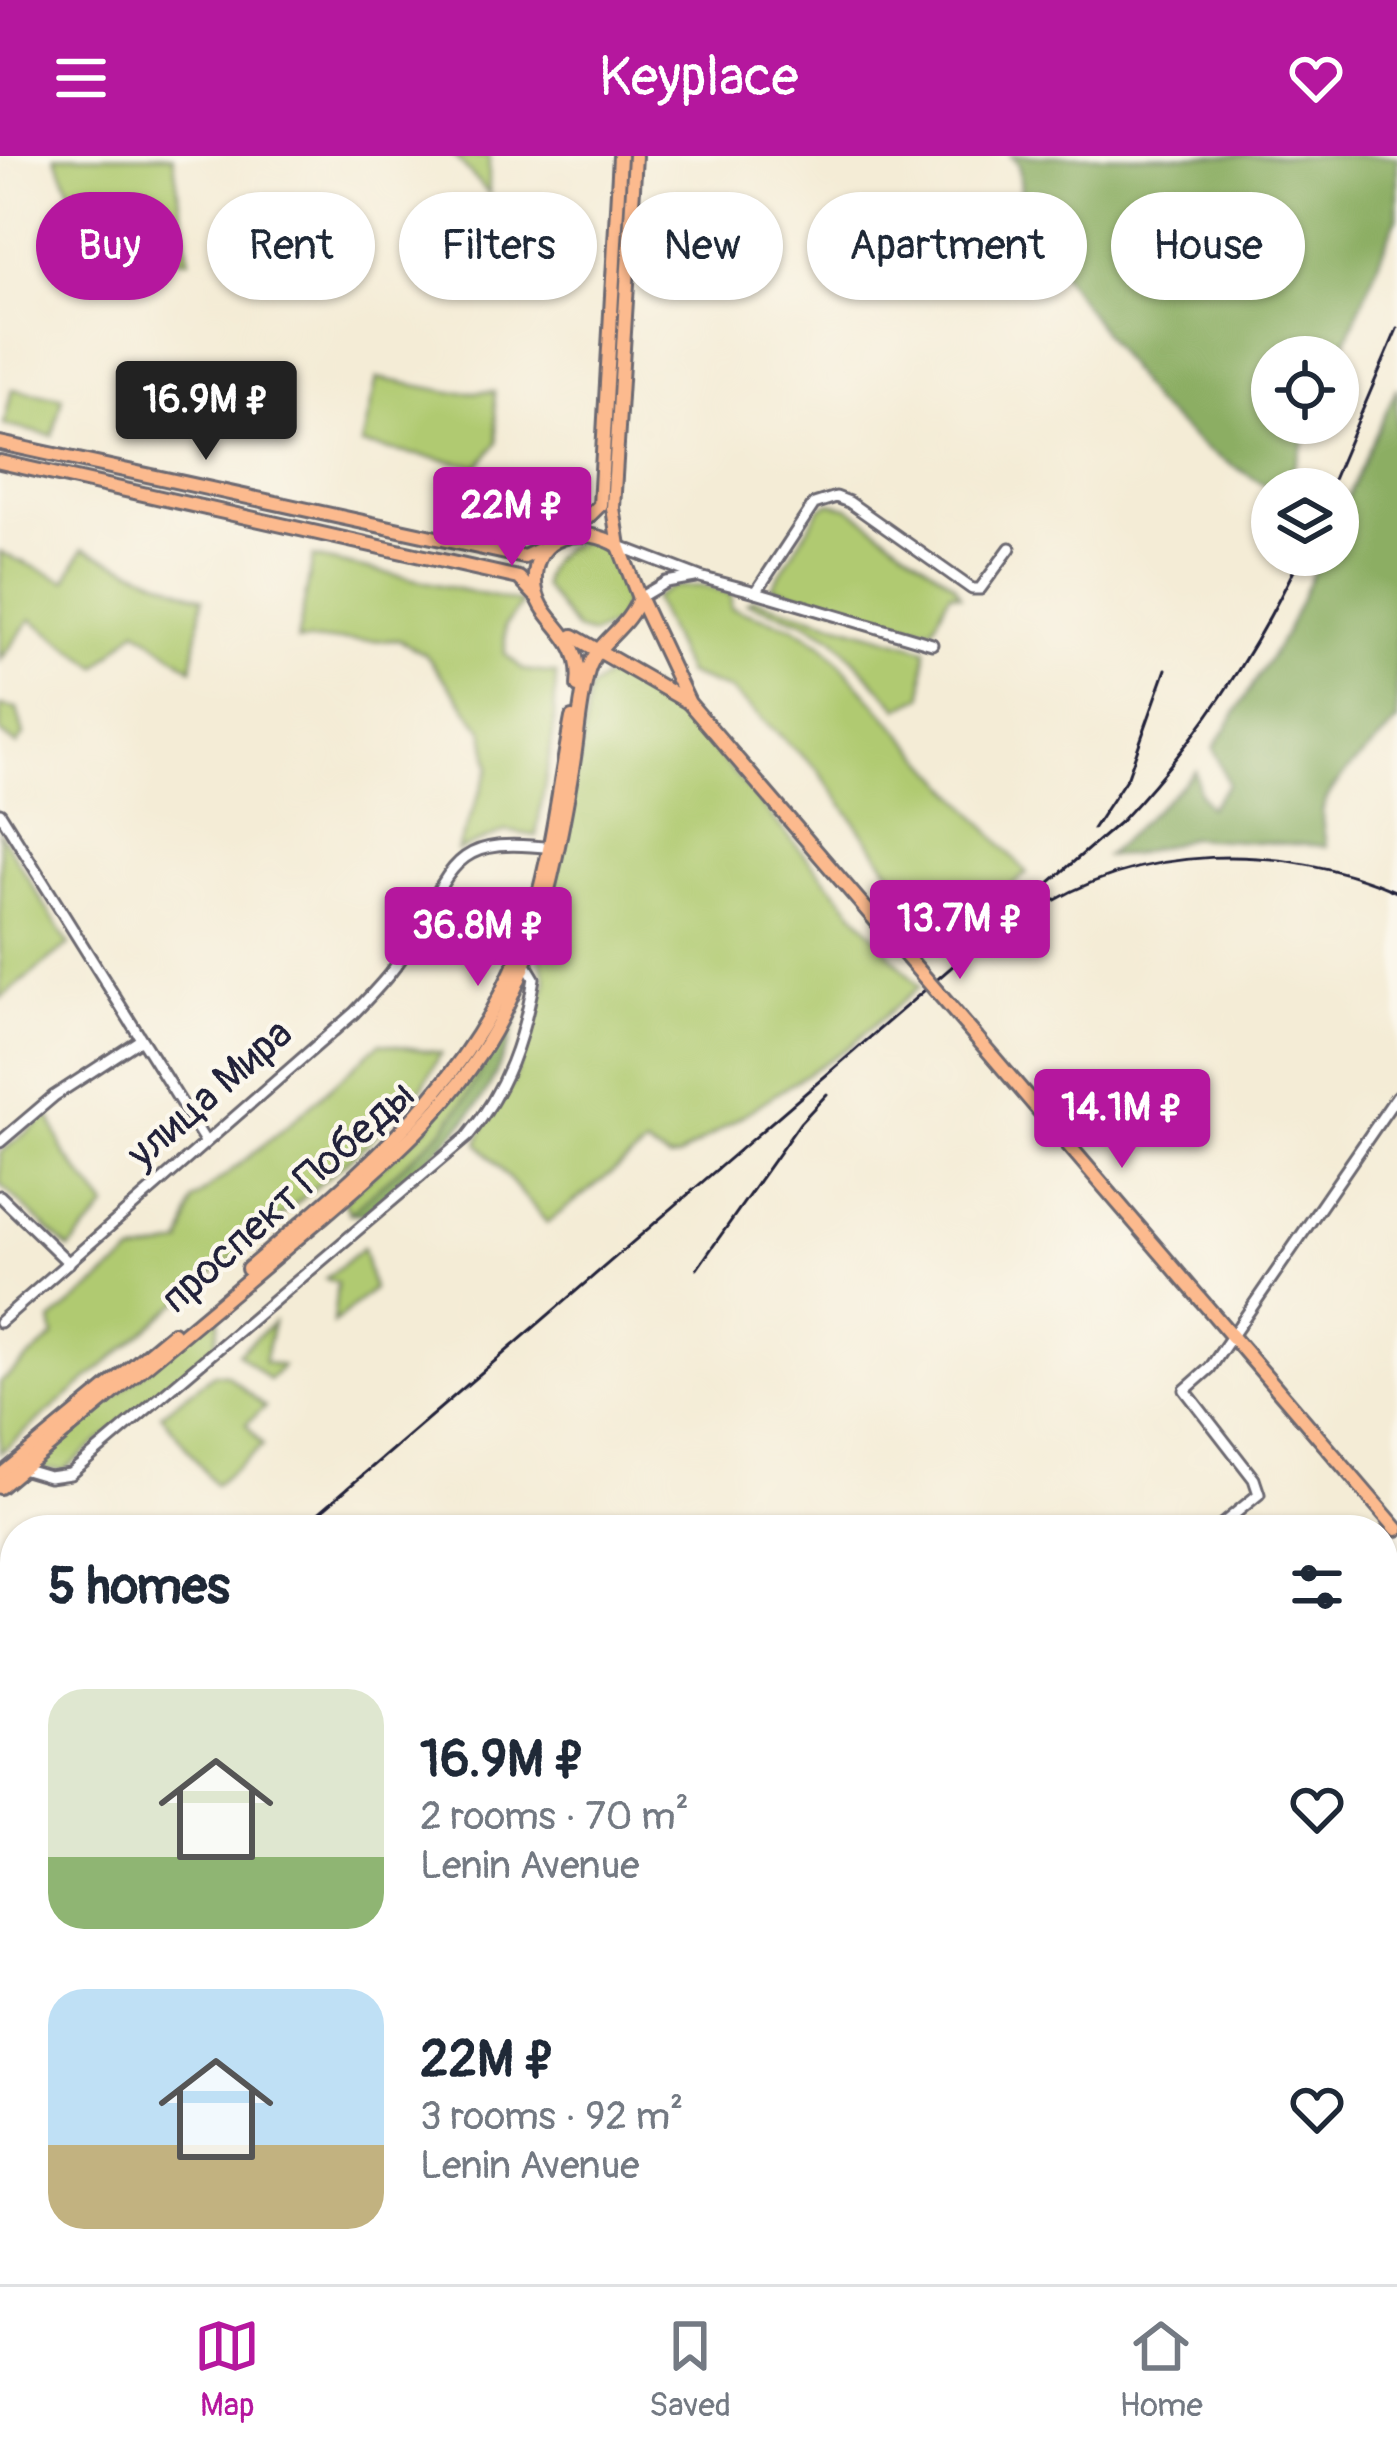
<!DOCTYPE html>
<meta charset="utf-8">
<style>
:root{--surface:#fff;--page:#f6f6f7;--text:#1f2937;--muted:#747a83;--line:#e0e1e3;--accent:#b5179e}
body{margin:0;font-family:Pangolin,sans-serif;background:var(--page);color:var(--text);height:100vh;display:flex;flex-direction:column;font-size:45px;white-space:nowrap}
*{box-sizing:border-box;margin:0}
p{font-size:39px;color:var(--muted)}
.icon{flex:none;width:66px;height:66px;fill:none;stroke:currentColor;stroke-width:2;stroke-linecap:round;stroke-linejoin:round}
.map{position:relative;flex:1;overflow:hidden}
.details{position:absolute;left:0px;top:1359px;width:1398px;height:771px;display:flex;flex-direction:column;background:var(--surface);border-radius:48px 48px 0 0;box-shadow:0 3px 9px #0004}
.details>*{flex:none}
.top-card{position:absolute;left:36px;top:36px;width:1326px;height:108px;display:flex;gap:24px}
.buttons{position:absolute;left:1251px;top:180px;display:grid;gap:24px}
.buttons a{display:grid;place-items:center;width:108px;height:108px;border-radius:50%;background:var(--surface);box-shadow:0 3px 9px #0004;font-size:60px}
.price{position:absolute;translate:-50% -102px;padding:0 27px;border-radius:12px;background:var(--accent);color:#fff;font-size:39px;line-height:78px;filter:drop-shadow(0 3px 6px #0008)}
.price::after{content:'';position:absolute;left:50%;top:72px;width:36px;height:27px;margin-left:-18px;background:inherit;clip-path:polygon(0 0,100% 0,50% 100%)}
.price.selected{background:#222;color:#fff}
ul{padding:0;list-style:none}
li{display:flex;align-items:center;gap:36px;height:300px;padding:0 48px}
li span{display:grid;place-items:center;flex:none;width:336px;height:240px;border-radius:36px;color:#555}
li>.icon{margin-inline-start:auto}
span .icon{width:144px;height:144px;fill:#fffc;stroke-width:1}
li b{font-size:51px}
h2{display:flex;justify-content:space-between;align-items:center;height:144px;padding:0 48px;font-size:51px}
.chip{padding:0 42px;border-radius:54px;background:var(--surface);box-shadow:0 3px 9px #0004;font-size:42px;line-height:108px}
.chip.selected{background:var(--accent);color:#fff}
header{display:flex;justify-content:space-between;align-items:center;height:156px;padding:0 48px;background:var(--accent);color:#fff;font-size:54px;font-weight:600}
.dock{display:flex;justify-content:space-around;align-items:center;height:168px;border-top:3px solid var(--line);background:var(--surface);font-size:33px;color:var(--muted)}
.dock a{display:grid;justify-items:center;gap:6px}
.dock .selected{color:var(--accent)}
.map>svg:first-child{display:block}
.green{fill:#b0ca71;stroke:#697656;stroke-width:3}
.forest{fill:#8cae63;stroke:#57684f;stroke-width:3}
.lines{fill:none;stroke-linecap:round;stroke-linejoin:round}
.minor-casing{stroke:#6c6971;stroke-width:15}
.major-casing{stroke:#6c6971;stroke-width:18}
.minor{stroke:#fff;stroke-width:9}
.major{stroke:#fcba8e;stroke-width:12}
.rail{stroke:#22223b;stroke-width:3}
.major-bridge-casing{stroke:#6c6971;stroke-width:18;stroke-linecap:butt}
.major-bridge{stroke:#fcba8e;stroke-width:12}
.labels{text-anchor:middle;dominant-baseline:central;stroke-width:9;stroke-linejoin:round;paint-order:stroke}
.street-label{font-size:42px;fill:#22223b;stroke:#fbf7ec}
</style>
<header><svg class="icon" aria-label="menu" viewBox="0 0 24 24"><path d="M4 6h16M4 12h16M4 18h16"/></svg>Keyplace<svg class="icon" aria-label="heart" viewBox="0 0 24 24"><path d="M12 20l-8-8c-3-5 5-10 8-4 3-6 11-1 8 4z"/></svg></header>
<div class="map">
<svg width="1397" height="2128" viewBox="0 0 1397 2128">
<rect width="100%" height="100%" fill="#fbf7ec"/>
<filter id="ink" filterUnits="userSpaceOnUse"><feTurbulence type="fractalNoise" baseFrequency=".00833" numOctaves="2"/><feDisplacementMap in="SourceGraphic" scale="24" xChannelSelector="R" yChannelSelector="G"/><feConvolveMatrix kernelMatrix="1 2 1 2 8 2 1 2 1" color-interpolation-filters="sRGB"/></filter>
<filter id="wash" filterUnits="userSpaceOnUse"><feTurbulence type="fractalNoise" baseFrequency=".004" numOctaves="4" result="noise"/><feDisplacementMap in="SourceGraphic" scale="48" xChannelSelector="R" yChannelSelector="G"/><feGaussianBlur stdDeviation="2.7" result="paint"/><feColorMatrix in="noise" values="0 0 0 0 0 0 0 0 0 0 0 0 0 0 0 0 0 1.4 0 .05"/><feComposite in="paint" operator="in"/></filter>
<g filter="url(#wash)">
<rect width="100%" height="100%" fill="#f4ecd6"/>
<g class="green">
<path d="M55 0H173L189 104 81 87 78 51Z"/>
<path d="M454 0H489V38Z"/>
<path d="M377 222 451 236H494L497 287 478 310 362 289Z"/>
<path d="M12 233 62 241 53 280 4 269Z"/>
<path d="M830 347 848 351 954 428 960 439 950 436 933 472 916 471 772 431 820 352Z"/>
<path d="M588 384C613 390 618 417 627 439L618 467 592 479 576 474 543 430C545 403 562 388 588 384Z"/>
<path d="M83 393 203 442 192 513 137 473 98 511 31 463 0 505V396L66 425Z"/>
<path d="M313 401 522 447 505 470V498L524 514 556 518 554 573 536 680 506 675 457 695 490 611 484 575 425 498 399 484 297 485Z"/>
<path d="M703 430 731 438V452L794 471 822 488 1027 717 983 752 927 750 905 736 818 614 730 534 687 518 653 442 672 431Z"/>
<path d="M753 443 926 493 923 540 899 552 833 481 804 465 747 447Z"/>
<path d="M609 518 650 532 676 550 919 831 850 890 678 1001 669 1003 646 990 547 1067 478 987 483 972 512 929 547 825 536 788 574 619 580 608 589 534Z"/>
<path d="M0 550 17 553 24 579 17 589 0 576Z"/>
<path d="M0 676 69 789 0 843Z"/>
<path d="M524 822 527 825 509 887 497 881 467 941 444 973 350 1057 343 1045 428 970Z"/>
<path d="M380 887 441 897 423 930 366 989 0 1297V1227L54 1181 51 1165 132 1099 182 1088 193 1045 286 971Z"/>
<path d="M49 959 65 998 107 1051 69 1093 0 1028V997Z"/>
<path d="M363 1092 373 1133 333 1168 337 1127 325 1123Z"/>
<path d="M214 1157 219 1163 215 1189 64 1314 42 1313 37 1306Z"/>
<path d="M273 1167 264 1206 283 1210 269 1224 238 1197Z"/>
<path d="M215 1217 226 1218 265 1251 246 1268 263 1290 215 1329 161 1258Z"/>
</g>
<g class="forest">
<path d="M1011 0H1397V61L1338 204 1272 201V267H1312L1285 333H1272L1205 293 1154 248 1023 63 1019 8Z"/>
<path d="M1397 231V565C1376 593 1334 618 1323 652 1320 662 1325 679 1326 690L1190 682 1131 699 1106 700 1196 615 1199 636 1209 652 1228 628 1214 592 1286 476 1321 399H1338V362Z"/>
<path d="M497 881 509 887C501 903 495 923 485 938 455 985 407 1021 365 1058L350 1057 444 973 467 941Z"/>
<path d="M1383 1482 1397 1497V1691L1383 1681Z"/>
<path d="M15 1727V1812L1 1824 15 1839V2063L0 2057V1740Z"/>
<path d="M1397 1872V2128H99L105 2115H1383V1880H1390Z"/>
</g>
</g>
<g filter="url(#ink)">
<g class="lines">
<g class="minor-casing">
<g id="minor">
<path d="M619 390 700 421 756 436 814 348 836 341 849 346 972 433H980L1010 392"/>
<path d="M756 436 932 488"/>
<path d="M639 442 666 426 695 421"/>
<path d="M0 657 205 985"/>
<path d="M0 986 54 940 140 884"/>
<path d="M0 1040 69 1107"/>
<path d="M0 1166 354 857C378 832 402 807 418 775 454 700 463 681 553 692"/>
<path d="M22 1313 49 1321 70 1318 467 981C506 935 524 882 534 822L525 807"/>
<path d="M1215 1374 1259 1338 1254 1323 1185 1234 1210 1212 1397 940"/>
<path d="M1390 1451 1397 1446"/>
</g>
</g>
<g class="major-casing">
<g id="major">
<path d="M0 287 524 401 548 390"/>
<path d="M0 306 519 422 536 440"/>
<path d="M572 377 600 349 620 0"/>
<path d="M640 443 689 547 908 802"/>
<path d="M573 480 688 546"/>
<path d="M578 530C585 476 537 468 535 427 532 378 584 368 619 390"/>
<path d="M977 882 1397 1373"/>
<path d="M248 1113C374 1005 485 919 535 752 553 690 560 625 572 562"/>
<path d="M0 1320 173 1177"/>
<path d="M0 1331C98 1249 197 1168 294 1085 368 1022 446 961 494 875 539 795 557 704 572 614 578 581 579 547 588 515 597 484 628 474 639 442L619 390 613 352 635 0"/>
</g>
</g>
<use href="#minor" class="minor"/>
<use href="#major" class="major"/>
<g class="rail">
<path d="M1329 333 1397 173"/>
<path d="M1093 673 1128 620 1166 513"/>
<path d="M1031 759C1138 686 1282 686 1397 736"/>
<path d="M697 1113 800 967 827 938"/>
<path d="M299 1374 1122 664C1197 584 1254 499 1301 399"/>
<path d="M0 1632 15 1619"/>
</g>
<g class="major-bridge-casing">
<path id="major-bridge" d="M908 802 977 882"/>
</g>
<use href="#major-bridge" class="major-bridge"/>
</g>
</g>
<g class="labels">
<g class="street-label">
<text transform="translate(210 938) rotate(-41)">улица Мира</text>
<text transform="translate(288 1041) rotate(-42)">проспект Победы</text>
</g>
</g>
</svg>
<div class="buttons">
<a><svg class="icon" aria-label="locate" viewBox="0 0 24 24"><circle cx="12" cy="12" r="6"/><path d="M12 2v4M12 18v4M2 12h4M18 12h4"/></svg></a>
<a><svg class="icon" aria-label="layers" viewBox="0 0 24 24"><path d="M12 4l9 5-9 5-9-5zM3 14l9 5 9-5"/></svg></a>
</div>
<b class="price selected" style="left:206px;top:307px">16.9M ₽</b>
<b class="price" style="left:512px;top:413px">22M ₽</b>
<b class="price" style="left:960px;top:826px">13.7M ₽</b>
<b class="price" style="left:478px;top:833px">36.8M ₽</b>
<b class="price" style="left:1122px;top:1015px">14.1M ₽</b>
<div class="top-card">
<a class="chip selected">Buy</a>
<a class="chip">Rent</a>
<a class="chip">Filters</a>
<a class="chip">New</a>
<a class="chip">Apartment</a>
<a class="chip">House</a>
</div>
<section class="details">
<h2>5 homes<svg class="icon" aria-label="filters" viewBox="0 0 24 24"><path d="M4 7h16M4 17h16"/><circle cx="9" cy="7" r="2"/><circle cx="15" cy="17" r="2"/></svg></h2>
<ul>
<li><span style="background:linear-gradient(#dfe7d0 70%,#8fb573 0)"><svg class="icon" aria-label="home" viewBox="0 0 24 24"><path d="M3 11l9-7 9 7M6 9v11h12V9"/></svg></span><div><b>16.9M ₽</b><p>2 rooms · 70 m²</p><p>Lenin Avenue</p></div><svg class="icon" aria-label="heart" viewBox="0 0 24 24"><path d="M12 20l-8-8c-3-5 5-10 8-4 3-6 11-1 8 4z"/></svg></li>
<li><span style="background:linear-gradient(#bfe0f5 65%,#c2b280 0)"><svg class="icon" aria-label="home" viewBox="0 0 24 24"><path d="M3 11l9-7 9 7M6 9v11h12V9"/></svg></span><div><b>22M ₽</b><p>3 rooms · 92 m²</p><p>Lenin Avenue</p></div><svg class="icon" aria-label="heart" viewBox="0 0 24 24"><path d="M12 20l-8-8c-3-5 5-10 8-4 3-6 11-1 8 4z"/></svg></li>
</ul>
</section>
</div>
<nav class="dock">
<a class="selected"><svg class="icon" aria-label="map" viewBox="0 0 24 24"><path d="M3 6l6-2 6 2 6-2v14l-6 2-6-2-6 2zM9 4v14M15 6v14"/></svg>Map</a>
<a><svg class="icon" aria-label="saved" viewBox="0 0 24 24"><path d="M7 4h10v16l-5-4-5 4z"/></svg>Saved</a>
<a><svg class="icon" aria-label="home" viewBox="0 0 24 24"><path d="M3 11l9-7 9 7M6 9v11h12V9"/></svg>Home</a>
</nav>
